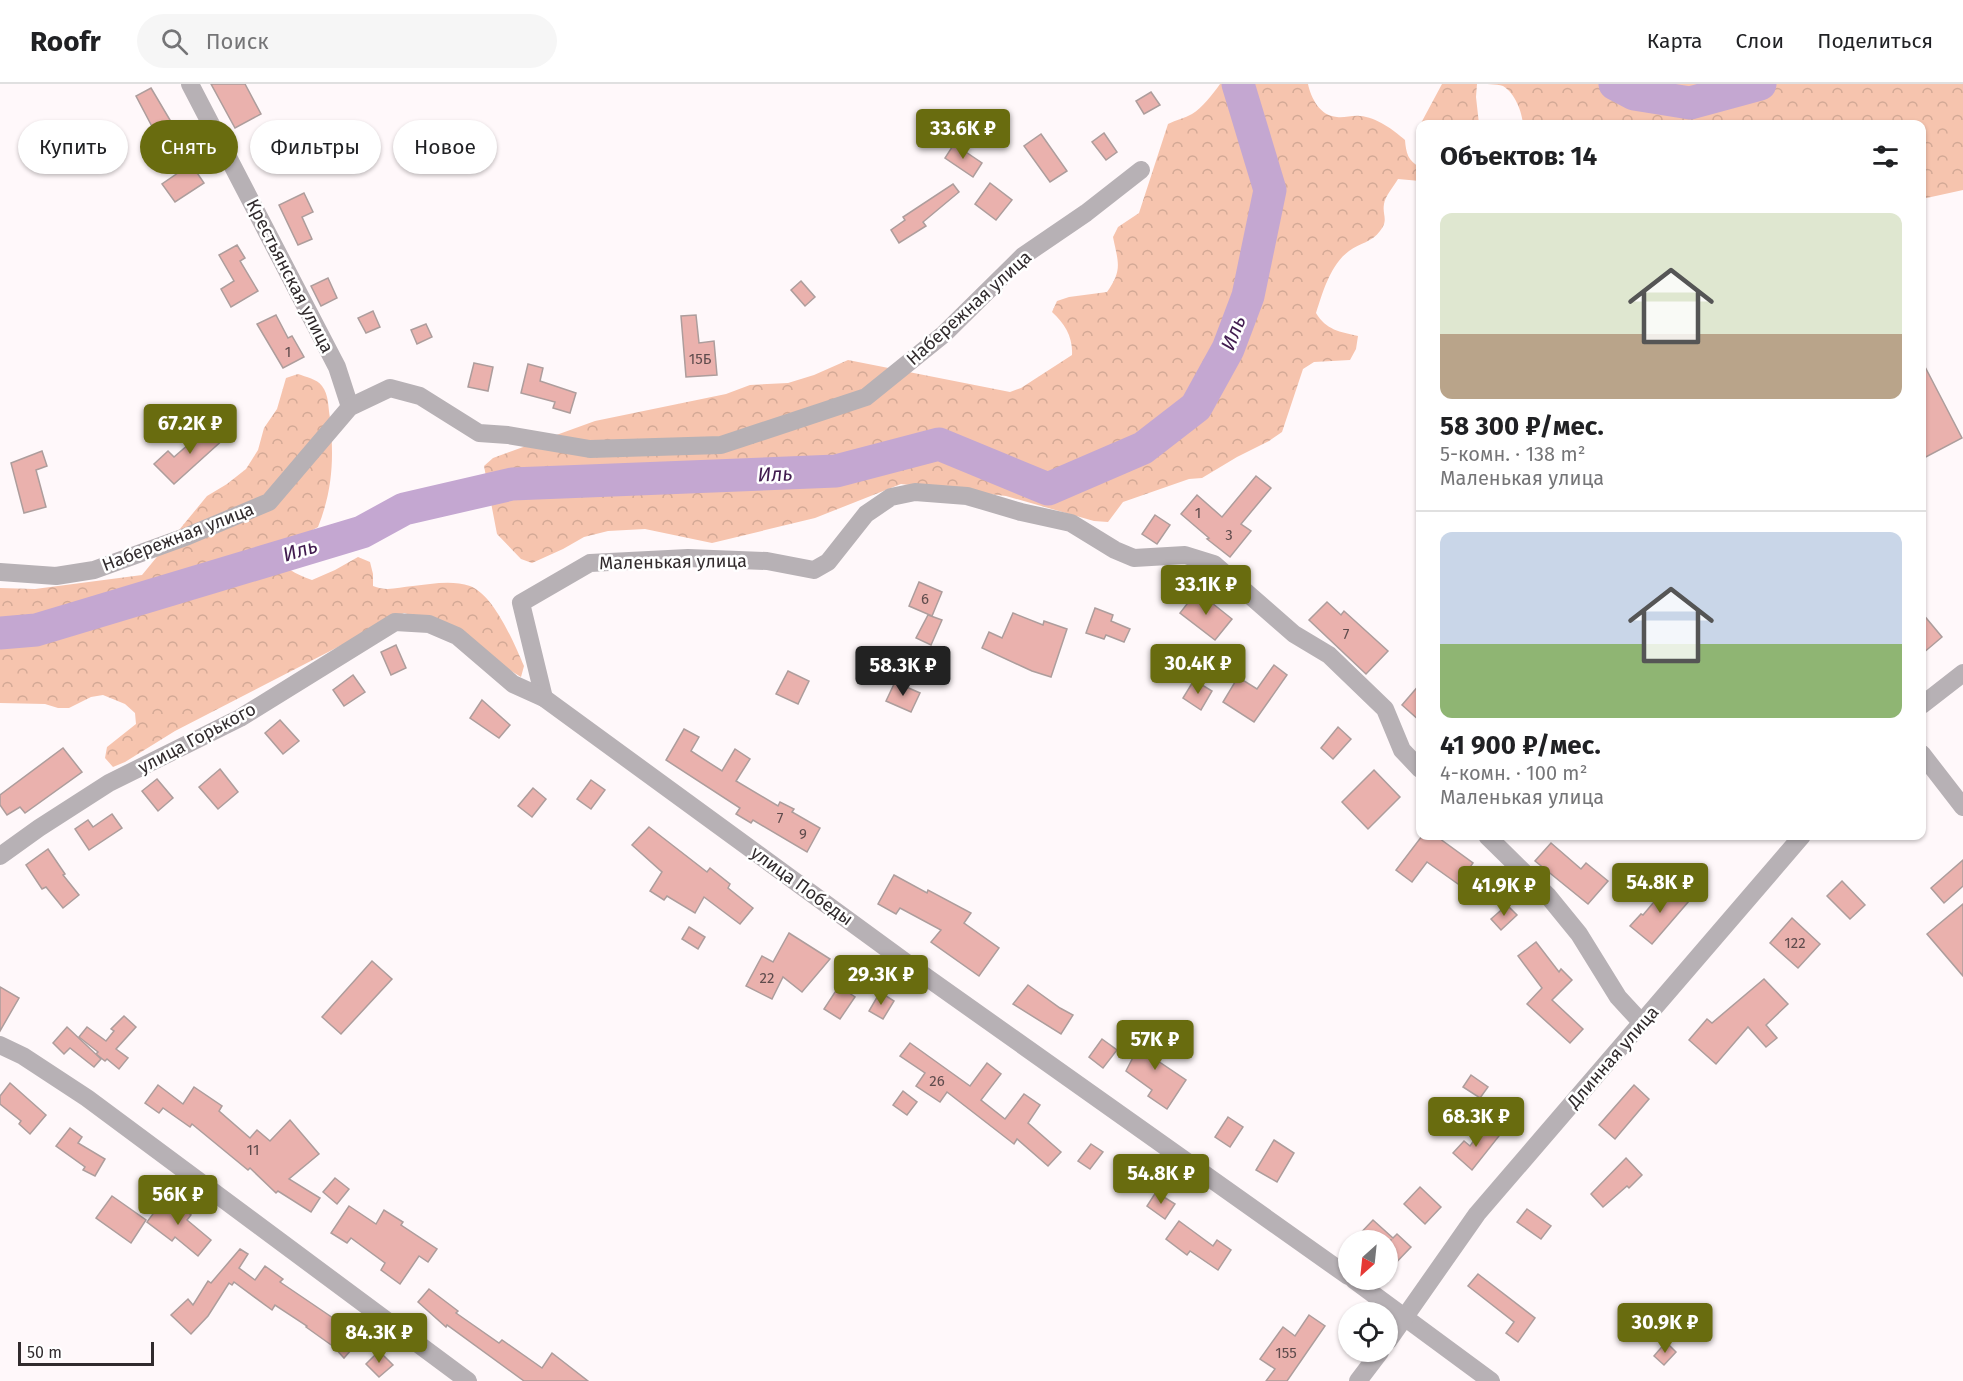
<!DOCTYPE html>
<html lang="ru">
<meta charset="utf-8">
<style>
:root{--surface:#fff;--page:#f6f6f6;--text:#202124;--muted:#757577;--line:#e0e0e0;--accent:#696c0f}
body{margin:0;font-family:"Fira Sans",sans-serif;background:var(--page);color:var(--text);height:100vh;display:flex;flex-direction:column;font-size:22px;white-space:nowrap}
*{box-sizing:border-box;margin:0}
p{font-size:20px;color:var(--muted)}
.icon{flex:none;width:33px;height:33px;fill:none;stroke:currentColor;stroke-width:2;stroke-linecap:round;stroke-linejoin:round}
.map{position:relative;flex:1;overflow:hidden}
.panel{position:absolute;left:1416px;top:36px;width:510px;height:720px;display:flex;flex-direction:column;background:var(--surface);border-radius:12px;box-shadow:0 2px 4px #0004}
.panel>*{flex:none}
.banner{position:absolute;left:18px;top:36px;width:570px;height:54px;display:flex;gap:12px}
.needle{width:39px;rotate:207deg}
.fabs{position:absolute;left:1338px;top:1146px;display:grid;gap:12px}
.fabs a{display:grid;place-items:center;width:60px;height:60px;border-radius:50%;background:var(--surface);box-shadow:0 2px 4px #0004;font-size:30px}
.scale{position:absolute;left:18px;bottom:15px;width:136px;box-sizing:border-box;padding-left:6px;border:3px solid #312b2d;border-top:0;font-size:16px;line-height:21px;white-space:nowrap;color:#312b2d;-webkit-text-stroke:4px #fff;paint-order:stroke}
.price{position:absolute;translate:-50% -51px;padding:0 14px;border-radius:6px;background:var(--accent);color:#fff;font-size:20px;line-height:39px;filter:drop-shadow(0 2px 3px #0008)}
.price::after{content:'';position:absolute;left:50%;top:36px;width:18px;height:14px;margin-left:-9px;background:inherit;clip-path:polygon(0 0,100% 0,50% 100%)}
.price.active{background:#222;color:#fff}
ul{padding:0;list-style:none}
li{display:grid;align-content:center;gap:12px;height:318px;padding:0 24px}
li+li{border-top:2px solid var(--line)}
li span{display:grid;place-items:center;height:186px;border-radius:12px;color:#555}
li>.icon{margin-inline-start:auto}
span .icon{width:108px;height:108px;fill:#fffc;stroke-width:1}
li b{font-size:26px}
h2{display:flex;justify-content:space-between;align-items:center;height:72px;padding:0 24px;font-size:26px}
.pill{padding:0 21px;border-radius:27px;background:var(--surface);box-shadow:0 2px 4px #0004;font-size:21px;line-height:54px}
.pill.active{background:var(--accent);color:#fff}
header{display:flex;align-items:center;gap:36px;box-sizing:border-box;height:84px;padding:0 30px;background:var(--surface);border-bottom:2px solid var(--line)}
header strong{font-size:28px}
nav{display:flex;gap:33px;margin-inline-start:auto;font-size:21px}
.search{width:420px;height:54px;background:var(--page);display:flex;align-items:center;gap:15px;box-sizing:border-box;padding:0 21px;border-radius:33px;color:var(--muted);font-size:22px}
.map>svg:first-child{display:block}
.forest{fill:url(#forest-crowns)}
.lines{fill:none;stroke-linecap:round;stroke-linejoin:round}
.river{stroke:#c4a7d1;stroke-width:33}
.building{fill:#eab1ad;stroke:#ad9d9c;stroke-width:1.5}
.minor{stroke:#b7b1b5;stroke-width:18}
.labels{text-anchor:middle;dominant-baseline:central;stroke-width:5;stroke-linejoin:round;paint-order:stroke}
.number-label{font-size:15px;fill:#5f4c4d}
.street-label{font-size:18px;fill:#312b2d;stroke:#fff}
.water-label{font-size:20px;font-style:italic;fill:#411b4f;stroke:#fff}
</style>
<header>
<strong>Roofr</strong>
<div class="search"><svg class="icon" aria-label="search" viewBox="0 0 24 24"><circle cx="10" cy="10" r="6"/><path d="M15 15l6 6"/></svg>Поиск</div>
<nav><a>Карта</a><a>Слои</a><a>Поделиться</a></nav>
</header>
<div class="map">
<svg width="1963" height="1297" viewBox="0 0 1963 1297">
<defs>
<pattern id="forest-crowns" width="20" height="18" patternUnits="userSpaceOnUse" patternTransform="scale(1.5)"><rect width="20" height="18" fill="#f6c4ae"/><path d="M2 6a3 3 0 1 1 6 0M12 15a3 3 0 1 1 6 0" fill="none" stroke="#d3a996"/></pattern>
</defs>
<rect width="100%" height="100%" fill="#fff8fa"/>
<g class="forest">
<path d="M1220 0H1308C1311 14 1320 32 1337 33 1344 34 1353 31 1360 32 1376 33 1394 46 1405 56 1406 69 1408 77 1420 83V97L1398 95C1394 102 1385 112 1384 120 1382 131 1389 136 1380 147 1372 158 1360 159 1349 167 1330 181 1323 208 1316 229 1326 246 1340 248 1358 252L1356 265 1350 276 1314 278 1303 285 1282 348 1269 357 1237 373 1202 394 1189 395 1123 418 1108 438 1094 437 1006 412 901 400 815 434 712 459 645 445 608 447 584 453 563 465 532 479 521 475 497 450 484 382 493 374 595 337 726 310 750 301 788 299 814 291 848 276 1010 308 1021 304 1072 271C1073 253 1065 240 1052 228L1057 217 1069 213 1107 208C1123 186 1118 178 1113 153L1118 143 1139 129 1168 40C1176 36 1185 34 1192 30 1202 24 1213 10 1220 0Z"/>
<path d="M1442 0H1477L1476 13 1479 40H1420V55L1418 52 1420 41Z"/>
<path d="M1478 0H1963V106L1922 115V40H1523C1522 28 1515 9 1503 2 1496 0 1485 0 1478 0Z"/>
<path d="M298 290C306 293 317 295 322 302 329 311 328 323 330 334 334 373 333 405 318 443L295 456 283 458 275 468C283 484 295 490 312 496L335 486 358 473 370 478 373 490V502C387 508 398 503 413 502 431 500 452 496 470 502 494 511 514 559 524 582L521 593 433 538 404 529 175 647 125 678 113 683 105 674 107 663 136 640 135 629 125 620 103 611 91 613 69 624H58L45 620 0 619V504L35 505 142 491 207 412 227 400 246 385 258 366 264 344 277 325 286 294Z"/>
</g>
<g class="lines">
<g class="river">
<path d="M1615 0 1634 10 1690 19 1760 0"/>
<path d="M0 549 36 546 362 448 404 425 512 400 836 387 939 360 1048 405 1143 364 1196 323 1228 265 1248 212 1270 106 1238 0"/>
</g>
</g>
<g class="building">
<path d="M211 0H245L261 30 235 44Z"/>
<path d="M151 4 173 41 157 52 136 12Z"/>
<path d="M1151 8 1160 21 1144 30 1136 17Z"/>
<path d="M1104 49 1117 68 1106 76 1092 58Z"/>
<path d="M1041 50 1067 87 1050 98 1024 62Z"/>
<path d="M954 60 982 79 973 93 945 74Z"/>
<path d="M191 80 204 99 175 118 162 100Z"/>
<path d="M990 99 1012 116 996 136 975 120Z"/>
<path d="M953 100 959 108 923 138 926 142 899 159 891 146 905 136 903 133Z"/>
<path d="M304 109 313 128 302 133 312 155 298 161 279 121Z"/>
<path d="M237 161 245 174 240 177 258 207 231 223 221 205 234 197 219 171Z"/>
<path d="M328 194 337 214 321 222 311 202Z"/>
<path d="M801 197 815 213 805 222 791 206Z"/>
<path d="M373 227 380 243 366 249 358 234Z"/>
<path d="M276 231 288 254 292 252 304 273 283 284 257 240Z"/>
<path d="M696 231 699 259 714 257 717 291 686 293 681 232Z"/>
<path d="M426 240 432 253 417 260 411 246Z"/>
<path d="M1922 277 1962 354 1922 375Z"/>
<path d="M474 279 493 283 488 307 468 303Z"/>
<path d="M528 280 543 284 540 297 576 309 570 329 553 324 555 318 521 309Z"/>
<path d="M212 340 226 353 174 400 154 380 168 367 174 373Z"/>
<path d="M42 367 47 382 36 386 46 423 24 429 11 379Z"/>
<path d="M1256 392 1271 404 1241 440 1251 447 1230 473 1207 455 1209 454 1181 430 1197 411 1222 433Z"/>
<path d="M1155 431 1170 441 1157 460 1142 450Z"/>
<path d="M919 498 942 508 932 532 909 522Z"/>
<path d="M1197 507 1232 535 1215 556 1180 529Z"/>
<path d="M1327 518 1341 531 1344 527 1388 567 1366 590 1309 536Z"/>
<path d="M1095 524 1113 531 1111 537 1130 545 1124 558 1106 551 1104 555 1086 549Z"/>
<path d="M1013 529 1043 541 1044 537 1067 545 1051 593 1032 587 982 564 989 548 1002 554Z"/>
<path d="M1922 529 1942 553 1922 570Z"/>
<path d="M928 531 942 536 931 561 916 554Z"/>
<path d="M396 561 406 584 391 591 381 568Z"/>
<path d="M1274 581 1287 591 1254 638 1223 618 1238 593 1257 605Z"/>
<path d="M788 587 809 597 798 620 776 610Z"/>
<path d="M353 591 365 608 344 622 333 606Z"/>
<path d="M1194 596 1212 607 1201 626 1183 614Z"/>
<path d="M895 598 920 609 911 628 886 617Z"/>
<path d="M1420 600V637L1402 621Z"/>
<path d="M482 616 510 641 499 654 470 634Z"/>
<path d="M280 636 299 657 283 670 265 649Z"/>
<path d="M1338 643 1351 655 1333 675 1321 664Z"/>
<path d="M684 645 699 653 691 667 722 687 735 665 750 675 736 697 778 722 780 718 794 725 792 728 820 744 807 768 753 736 751 739 736 730 740 724 666 676Z"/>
<path d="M63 664 82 688 25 729 20 723 7 731 0 721V711Z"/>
<path d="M220 685 238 708 218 725 199 703Z"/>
<path d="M1374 686 1400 713 1368 745 1342 718Z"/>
<path d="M157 695 173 714 158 727 142 707Z"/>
<path d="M591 696 605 706 591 725 577 715Z"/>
<path d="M533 704 546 715 532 733 518 722Z"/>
<path d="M112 730 122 744 89 766 75 745 88 736 93 743Z"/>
<path d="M649 743 707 788 710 784 730 800 728 804 753 824 740 840 704 813 695 829 667 812 664 816 650 807 662 788 632 761Z"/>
<path d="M1422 752H1436L1473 779 1458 800 1427 778 1412 798 1396 786Z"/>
<path d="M1551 759 1581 785 1586 779 1608 797 1588 820 1535 777Z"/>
<path d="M48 765 65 790 63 791 79 811 63 824 46 803 42 805 26 781Z"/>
<path d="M1963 776V802L1944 819 1931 804Z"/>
<path d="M894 791 927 809 928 806 971 829 964 839 999 864 979 892 931 858 941 846 900 824 896 830 878 820Z"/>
<path d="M1842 797 1865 821 1850 835 1827 812Z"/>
<path d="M1669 800 1689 817 1652 860 1630 842 1641 830 1643 831Z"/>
<path d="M1963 820V892L1927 850Z"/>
<path d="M1507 821 1517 831 1501 846 1491 835Z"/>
<path d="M1792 834 1820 860 1798 884 1770 859Z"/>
<path d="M689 843 705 853 698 865 682 855Z"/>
<path d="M789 849 830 875 802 908 783 893 772 915 746 902 762 872 773 878Z"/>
<path d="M1536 858 1559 888 1561 885 1572 896 1552 916 1583 945 1570 959 1527 920 1542 904 1518 872Z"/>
<path d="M372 877 392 895 341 950 322 933Z"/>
<path d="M1764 895 1788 920 1766 941 1777 954 1766 963 1748 943 1716 980 1689 956 1707 935 1712 939Z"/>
<path d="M1028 901 1060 924 1073 931 1061 950 1013 920Z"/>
<path d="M839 902 855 913 840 935 824 925Z"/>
<path d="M0 903 19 914 0 947Z"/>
<path d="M880 908 894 917 883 935 869 927Z"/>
<path d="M124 932 136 943 116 965 128 974 119 985 107 975 105 977 96 970 98 968 79 953 87 943 106 957 114 947 111 945Z"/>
<path d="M67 943 101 975 94 983 70 964 64 970 53 959Z"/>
<path d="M1146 948 1167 958 1158 977 1186 996 1167 1025 1148 1012 1152 1006 1126 987Z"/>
<path d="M1102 955 1117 966 1103 984 1089 973Z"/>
<path d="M910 959 970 1002 987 979 1001 990 981 1016 1005 1035 1024 1010 1040 1021 1028 1039 1061 1068 1048 1082 1017 1055 1014 1060 947 1008 940 1018 916 1002 925 989 900 972Z"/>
<path d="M1471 991 1488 1003 1480 1014 1463 1003Z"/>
<path d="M10 999 46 1031 30 1050 19 1040 21 1037 0 1020V1012Z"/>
<path d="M158 1001 183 1020 194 1003 222 1022 219 1027 250 1054 257 1046 270 1057 290 1036 319 1070 289 1095 320 1114 311 1128 278 1107 276 1109 250 1084 248 1086 192 1040 190 1043 163 1024 159 1029 145 1019Z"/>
<path d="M1634 1001 1649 1015 1615 1055 1599 1041Z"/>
<path d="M903 1007 917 1018 907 1031 893 1021Z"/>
<path d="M1228 1033 1243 1043 1230 1063 1215 1053Z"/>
<path d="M1484 1042 1499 1052 1472 1086 1453 1069 1464 1057 1470 1062Z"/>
<path d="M70 1044 82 1053 78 1059 105 1075 95 1092 83 1086 85 1083 56 1062Z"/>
<path d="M1274 1056 1294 1069 1277 1098 1256 1086Z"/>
<path d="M1091 1060 1103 1068 1090 1085 1078 1077Z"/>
<path d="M1626 1074 1642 1091 1629 1104 1627 1102 1603 1123 1591 1110Z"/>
<path d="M335 1094 349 1105 337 1120 323 1108Z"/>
<path d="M1420 1103 1441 1123 1425 1140 1404 1120Z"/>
<path d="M1156 1108 1175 1120 1165 1135 1147 1122Z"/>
<path d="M112 1112 146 1136 131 1159 96 1134Z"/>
<path d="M166 1112 191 1131 187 1136 211 1156 198 1172 175 1153 172 1157 147 1138Z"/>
<path d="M349 1122 376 1140 384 1126 403 1138 401 1141 437 1165 428 1178 419 1172 400 1200 381 1186 385 1179 351 1154 347 1159 331 1149Z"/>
<path d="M1527 1125 1551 1142 1541 1155 1517 1138Z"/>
<path d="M1373 1136 1393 1154 1397 1150 1411 1163 1388 1187V1160L1391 1156H1354Z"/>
<path d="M1179 1137 1213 1162 1217 1156 1231 1166 1218 1186 1190 1167 1187 1171 1166 1155Z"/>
<path d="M240 1165 248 1170 239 1184 255 1196 265 1182 283 1195 280 1198 333 1234 358 1258 344 1274 334 1263 306 1243 307 1242 275 1221 272 1226 234 1198 232 1201 229 1199 208 1232 191 1250 171 1231 188 1215 193 1221 208 1197 211 1199Z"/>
<path d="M1478 1190 1535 1234 1518 1258 1506 1249 1514 1238 1468 1202Z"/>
<path d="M429 1205 458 1227 456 1229 499 1259 502 1256 542 1284 552 1269 588 1297H524L447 1241 446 1243 418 1218Z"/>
<path d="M1309 1231 1325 1242 1287 1297H1266L1275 1285 1260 1275 1283 1243 1295 1252Z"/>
<path d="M1666 1258 1676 1268 1664 1281 1654 1272Z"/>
<path d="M379 1267 393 1281 379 1293 366 1280Z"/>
</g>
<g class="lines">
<g class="minor">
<path d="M190 0 337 283 350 323"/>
<path d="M0 488 56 492 94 486 188 452 269 418 350 323 390 304 420 312 479 349 508 351 590 365 721 361 866 313 944 250 1023 172 1086 129 1141 86"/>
<path d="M544 614 521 519 590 479 688 474 767 477 814 486 828 478 866 430 891 413 915 408 967 412 1021 428 1071 439 1115 466 1134 474 1185 471 1214 480 1294 550 1329 571 1385 625 1402 666 1420 685"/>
<path d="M1922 621 1963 589"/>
<path d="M1922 670 1963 723"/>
<path d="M1487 752 1548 812 1579 850 1618 913 1642 939"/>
<path d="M0 772 39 744 109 699 240 634 395 538 429 540 457 552 513 600 544 614 915 885 1348 1192"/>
<path d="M0 961 23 972 87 1014 468 1297"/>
<path d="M1354 1196 1491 1297"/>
<path d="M1388 1257 1477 1130 1802 752"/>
<path d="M1358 1297 1380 1268"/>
</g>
</g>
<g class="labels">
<g class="number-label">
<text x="288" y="268">1</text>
<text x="700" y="275">15Б</text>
<text x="1198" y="429">1</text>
<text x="1229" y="451">3</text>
<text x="925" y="515">6</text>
<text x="1346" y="550">7</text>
<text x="780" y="734">7</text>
<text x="803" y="750">9</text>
<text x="1795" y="859">122</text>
<text x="767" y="894">22</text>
<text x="937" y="997">26</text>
<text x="253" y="1066">11</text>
<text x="1286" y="1269">155</text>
</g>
<g class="street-label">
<text transform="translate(290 192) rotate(63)">Крестьянская улица</text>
<text transform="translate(969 224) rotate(-42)">Набережная улица</text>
<text transform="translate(178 453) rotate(-21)">Набережная улица</text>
<text transform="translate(673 478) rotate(-1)">Маленькая улица</text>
<text transform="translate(197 654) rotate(-28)">улица Горького</text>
<text transform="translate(802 802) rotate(36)">улица Победы</text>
<text transform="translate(1613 973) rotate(-49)">Длинная улица</text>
</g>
<g class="water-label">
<text transform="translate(1233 249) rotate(-68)">Иль</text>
<text transform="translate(775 390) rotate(-2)">Иль</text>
<text transform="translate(300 466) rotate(-17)">Иль</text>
</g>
</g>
</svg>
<div class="fabs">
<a><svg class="needle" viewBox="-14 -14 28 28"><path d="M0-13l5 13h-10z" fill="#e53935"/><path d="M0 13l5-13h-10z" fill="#757577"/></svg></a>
<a><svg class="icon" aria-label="locate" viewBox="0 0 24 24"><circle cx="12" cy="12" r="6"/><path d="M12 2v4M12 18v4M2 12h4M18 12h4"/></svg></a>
</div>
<div class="scale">50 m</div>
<b class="price" style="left:963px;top:76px">33.6K ₽</b>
<b class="price" style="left:190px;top:371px">67.2K ₽</b>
<b class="price" style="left:1206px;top:532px">33.1K ₽</b>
<b class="price" style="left:1198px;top:611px">30.4K ₽</b>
<b class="price active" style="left:903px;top:613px">58.3K ₽</b>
<b class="price" style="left:1660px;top:830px">54.8K ₽</b>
<b class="price" style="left:1504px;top:833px">41.9K ₽</b>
<b class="price" style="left:881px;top:922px">29.3K ₽</b>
<b class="price" style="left:1155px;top:987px">57K ₽</b>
<b class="price" style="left:1476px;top:1064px">68.3K ₽</b>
<b class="price" style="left:1161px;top:1121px">54.8K ₽</b>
<b class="price" style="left:178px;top:1142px">56K ₽</b>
<b class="price" style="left:1665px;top:1270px">30.9K ₽</b>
<b class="price" style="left:379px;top:1280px">84.3K ₽</b>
<div class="banner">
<a class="pill">Купить</a>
<a class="pill active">Снять</a>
<a class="pill">Фильтры</a>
<a class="pill">Новое</a>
</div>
<section class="panel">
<h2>Объектов: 14<svg class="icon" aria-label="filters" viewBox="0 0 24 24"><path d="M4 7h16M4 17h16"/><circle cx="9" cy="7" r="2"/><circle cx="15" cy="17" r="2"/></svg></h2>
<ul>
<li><span style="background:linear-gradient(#dfe7d0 65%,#b9a48a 0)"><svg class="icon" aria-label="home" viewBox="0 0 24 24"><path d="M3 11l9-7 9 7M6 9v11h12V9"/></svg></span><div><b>58 300 ₽/мес.</b><p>5-комн. · 138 m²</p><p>Маленькая улица</p></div></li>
<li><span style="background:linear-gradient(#c9d6e8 60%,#8fb573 0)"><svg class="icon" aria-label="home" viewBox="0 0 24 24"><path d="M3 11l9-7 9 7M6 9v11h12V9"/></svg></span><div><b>41 900 ₽/мес.</b><p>4-комн. · 100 m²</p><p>Маленькая улица</p></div></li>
</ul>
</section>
</div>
